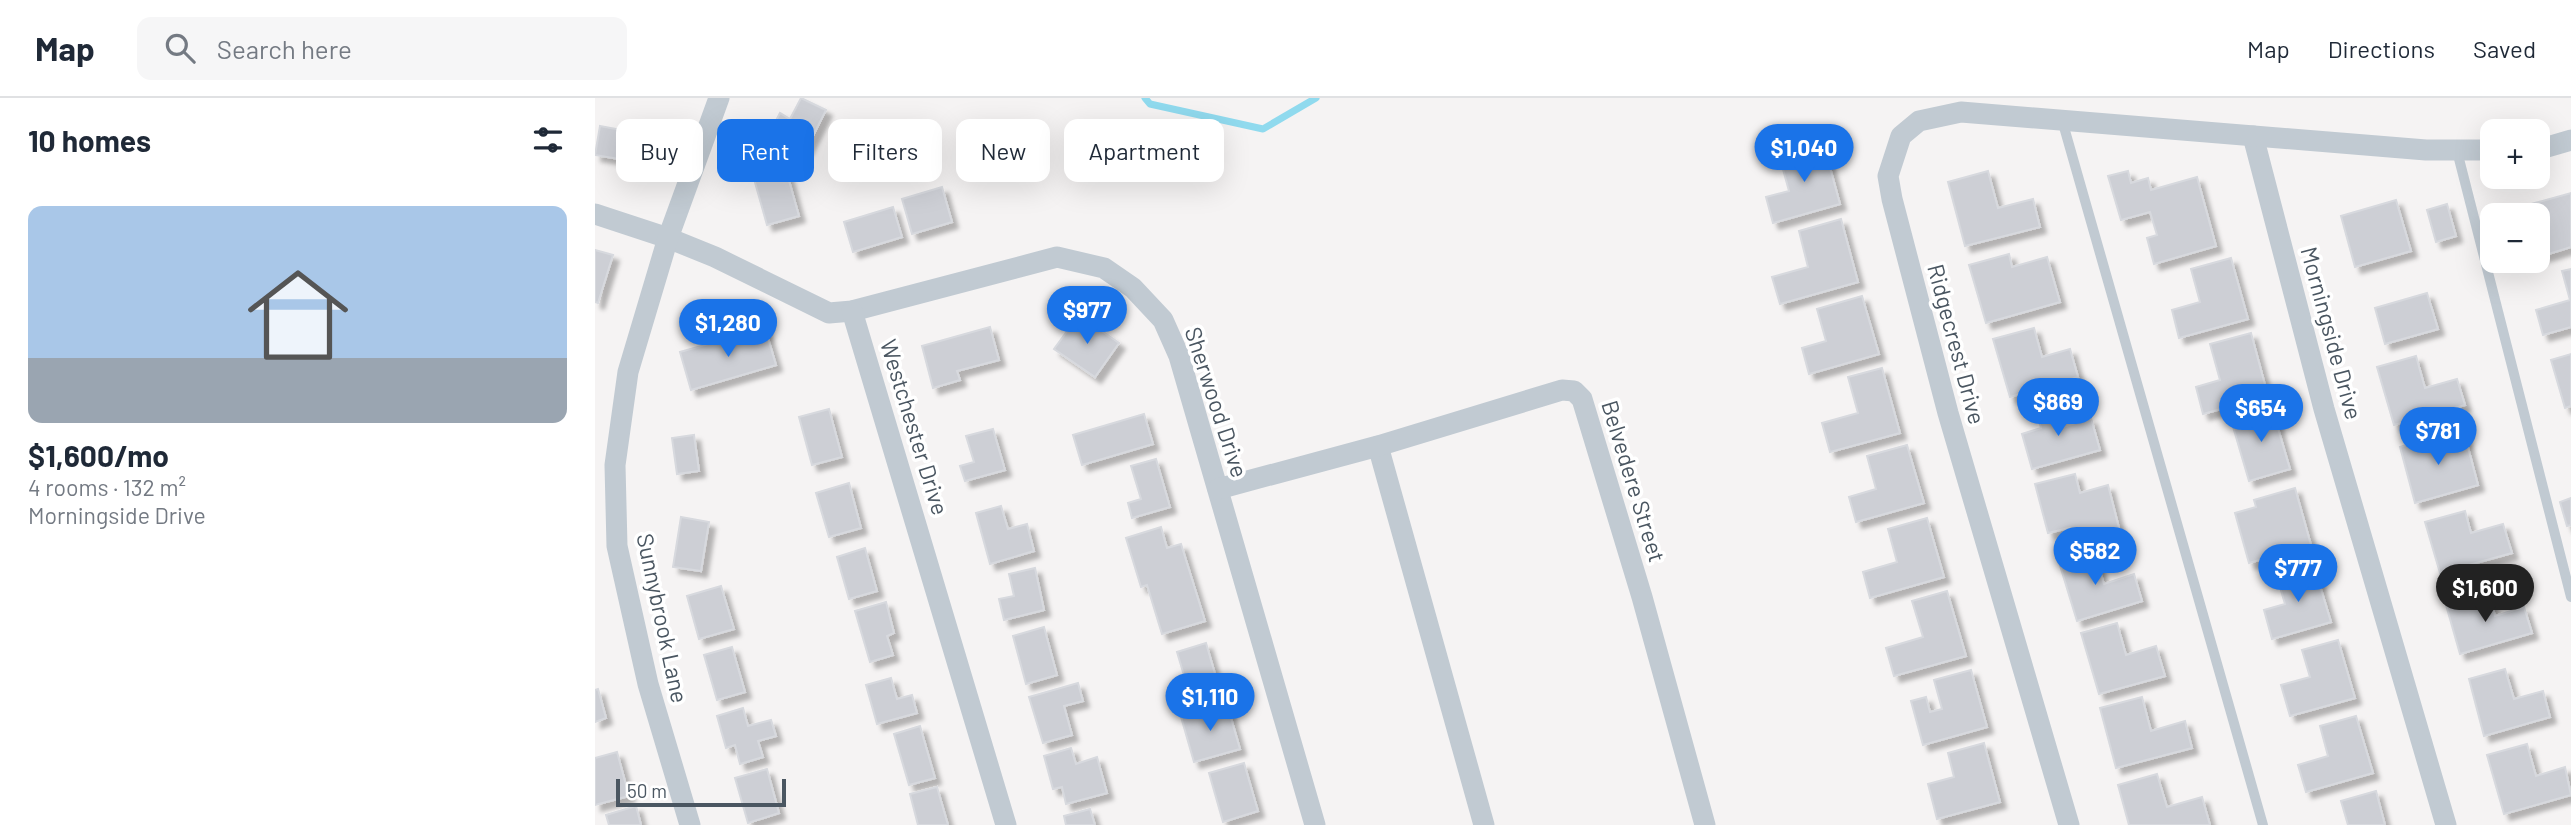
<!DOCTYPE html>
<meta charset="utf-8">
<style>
:root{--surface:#fff;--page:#f6f6f7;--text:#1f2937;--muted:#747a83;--line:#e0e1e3;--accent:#1a73e8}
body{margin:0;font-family:Barlow,sans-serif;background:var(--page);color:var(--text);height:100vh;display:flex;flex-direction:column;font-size:26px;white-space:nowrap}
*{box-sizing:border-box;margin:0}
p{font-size:23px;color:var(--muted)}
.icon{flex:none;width:38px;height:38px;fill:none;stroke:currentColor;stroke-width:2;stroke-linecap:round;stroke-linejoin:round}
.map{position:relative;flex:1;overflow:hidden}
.side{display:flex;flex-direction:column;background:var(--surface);width:595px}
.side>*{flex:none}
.top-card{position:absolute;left:21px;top:21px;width:665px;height:63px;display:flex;gap:14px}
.buttons{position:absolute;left:1885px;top:21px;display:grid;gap:14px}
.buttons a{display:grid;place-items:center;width:70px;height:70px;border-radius:14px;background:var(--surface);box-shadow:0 7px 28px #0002;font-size:35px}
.scale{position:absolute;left:21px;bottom:18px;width:170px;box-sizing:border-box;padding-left:7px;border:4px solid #4a5661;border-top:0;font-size:19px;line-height:24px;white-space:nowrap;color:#4a5661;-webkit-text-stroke:5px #fff;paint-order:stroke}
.price{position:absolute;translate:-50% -60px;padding:0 16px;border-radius:24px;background:var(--accent);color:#fff;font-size:23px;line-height:46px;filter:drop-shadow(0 2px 4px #0008)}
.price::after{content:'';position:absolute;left:50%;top:42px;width:21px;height:16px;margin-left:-10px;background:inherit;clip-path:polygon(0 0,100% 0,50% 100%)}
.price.active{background:#222;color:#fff}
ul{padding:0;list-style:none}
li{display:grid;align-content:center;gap:14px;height:371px;padding:0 28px}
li+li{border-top:2px solid var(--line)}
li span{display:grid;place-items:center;height:217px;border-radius:14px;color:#555}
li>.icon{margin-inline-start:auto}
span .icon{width:126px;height:126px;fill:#fffc;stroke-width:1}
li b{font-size:30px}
h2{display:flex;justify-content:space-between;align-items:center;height:84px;padding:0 28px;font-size:30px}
.tag{padding:0 24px;border-radius:14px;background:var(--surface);box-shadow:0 7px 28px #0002;font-size:24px;line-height:63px}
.tag.active{background:var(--accent);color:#fff}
header{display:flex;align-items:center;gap:42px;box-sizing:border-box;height:98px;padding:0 35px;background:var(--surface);border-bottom:2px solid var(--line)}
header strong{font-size:33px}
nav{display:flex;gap:38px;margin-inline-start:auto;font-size:24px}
.search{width:490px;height:63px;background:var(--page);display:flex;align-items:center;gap:18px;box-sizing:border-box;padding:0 24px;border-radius:14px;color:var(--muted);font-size:26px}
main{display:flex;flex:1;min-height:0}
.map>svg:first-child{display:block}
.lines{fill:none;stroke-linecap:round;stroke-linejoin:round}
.stream{stroke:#90daee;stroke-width:7}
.building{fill:#cdcfd5;stroke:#d7d9de;stroke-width:2;filter:url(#shadow)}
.service{stroke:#c1cad2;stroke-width:10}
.minor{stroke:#c1cad2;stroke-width:21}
.labels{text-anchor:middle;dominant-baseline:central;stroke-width:7;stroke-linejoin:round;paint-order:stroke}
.street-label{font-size:23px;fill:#4a5661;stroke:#fff}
</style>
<header>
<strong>Map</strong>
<div class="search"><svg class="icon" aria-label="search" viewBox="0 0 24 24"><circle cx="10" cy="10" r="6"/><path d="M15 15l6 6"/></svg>Search here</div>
<nav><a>Map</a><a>Directions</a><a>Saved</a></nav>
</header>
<main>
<section class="side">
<h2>10 homes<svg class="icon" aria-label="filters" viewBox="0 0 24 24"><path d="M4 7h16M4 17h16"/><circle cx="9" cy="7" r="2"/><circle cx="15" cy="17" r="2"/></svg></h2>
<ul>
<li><span style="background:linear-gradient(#a9c7e8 70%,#9aa5b1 0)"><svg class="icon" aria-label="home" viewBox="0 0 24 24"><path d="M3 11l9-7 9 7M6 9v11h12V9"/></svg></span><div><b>$1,600/mo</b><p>4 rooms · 132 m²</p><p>Morningside Drive</p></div></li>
</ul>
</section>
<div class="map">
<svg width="1976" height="727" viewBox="0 0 1976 727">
<defs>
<filter id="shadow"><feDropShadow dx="6" dy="6" stdDeviation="2" flood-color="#0004"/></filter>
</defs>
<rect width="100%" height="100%" fill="#f5f3f3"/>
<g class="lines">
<path class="stream" d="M550 0 555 6 668 31 721 0"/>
</g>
<g class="building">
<path d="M206 0 231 12 211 52 175 34 185 15 195 21Z"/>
<path d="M5 28 53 37 48 65 0 57Z"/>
<path d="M1228 44 1245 106 1178 125 1171 99 1194 93 1184 57Z"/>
<path d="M191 72 204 118 172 127 159 81Z"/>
<path d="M1393 73 1403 110 1438 101 1445 129 1370 148 1353 84Z"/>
<path d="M1533 73 1536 85 1553 80 1556 92 1602 79 1621 148 1559 166 1552 140 1562 137 1555 114 1526 122 1513 78Z"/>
<path d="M347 89 357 124 317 136 307 101Z"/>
<path d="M1976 95V149L1944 159 1942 117H1932L1929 108Z"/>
<path d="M1801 102 1816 153 1760 169 1746 118Z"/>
<path d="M1852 106 1861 138 1841 144 1832 112Z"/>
<path d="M298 109 307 139 258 154 249 124Z"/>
<path d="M1246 121 1263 184 1185 206 1177 179 1213 169 1204 133Z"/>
<path d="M1897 121V146L1891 148 1885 124Z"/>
<path d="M0 152 18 157 3 205 0 204Z"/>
<path d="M1414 156 1417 169 1452 159 1465 204 1391 225 1374 167Z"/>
<path d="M1636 160 1653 221 1584 240 1577 212 1605 204 1596 171Z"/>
<path d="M1976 171V229L1948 237 1941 212 1975 202 1967 173Z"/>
<path d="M1832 195 1843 231 1790 246 1780 210Z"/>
<path d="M1267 198 1284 256 1214 276 1207 250 1231 243 1222 211Z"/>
<path d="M484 217 524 245 500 279 459 251Z"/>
<path d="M395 229 404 262 362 273 365 282 338 290 327 248Z"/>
<path d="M170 230 181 267 96 292 85 254Z"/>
<path d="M1439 230 1447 259 1475 251 1483 279 1415 299 1398 241Z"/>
<path d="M1656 235 1673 298 1608 316 1601 289 1625 282 1615 246Z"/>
<path d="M1976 256V308L1970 310 1956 262Z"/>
<path d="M1821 258 1830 290 1862 281 1870 307 1799 327 1782 269Z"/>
<path d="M1287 270 1305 335 1235 354 1227 325 1263 315 1253 279Z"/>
<path d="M1460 301 1468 329 1496 320 1505 352 1437 371 1427 336 1446 330 1440 307Z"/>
<path d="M1677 310 1695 371 1654 383 1636 322Z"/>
<path d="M234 311 247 359 217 367 204 319Z"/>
<path d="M549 316 558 346 487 367 478 337Z"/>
<path d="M398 331 410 372 370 383 365 368 379 364 371 338Z"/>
<path d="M99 337 104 373 82 376 77 340Z"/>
<path d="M1841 338 1843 345 1870 338 1883 387 1820 405 1805 349Z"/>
<path d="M1312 347 1329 405 1261 424 1254 399 1281 391 1272 358Z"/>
<path d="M561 361 575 409 537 420 533 405 546 401 536 368Z"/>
<path d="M1480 376 1485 395 1513 387 1524 430 1477 442 1474 430 1453 435 1440 386Z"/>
<path d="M254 385 266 430 234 439 221 395Z"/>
<path d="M1700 390 1716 447 1654 465 1640 415 1661 409 1659 402Z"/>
<path d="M1976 400V427L1972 428 1965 404Z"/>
<path d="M406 408 413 431 432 426 439 453 395 466 381 415Z"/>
<path d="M1870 413 1876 435 1908 426 1917 455 1845 475 1830 424Z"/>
<path d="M86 419 114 424 106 473 78 469Z"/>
<path d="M1332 420 1349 479 1275 500 1268 474 1302 464 1293 431Z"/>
<path d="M566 429 572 450 586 446 610 523 567 536 552 487 546 489 531 440Z"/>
<path d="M270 450 282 493 254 501 242 459Z"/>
<path d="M1498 451 1509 486 1539 476 1547 503 1482 523 1463 461Z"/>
<path d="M1719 468 1736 524 1677 541 1669 512 1690 506 1682 479Z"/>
<path d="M440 470 449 512 409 522 404 501 419 498 414 476Z"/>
<path d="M126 488 139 531 104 541 92 498Z"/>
<path d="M1352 493 1371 558 1299 578 1291 550 1328 539 1317 503Z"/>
<path d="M1894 495 1900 518 1929 509 1937 535 1865 556 1851 507Z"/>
<path d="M291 504 299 535 292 538 298 557 275 564 260 513Z"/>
<path d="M1522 525 1531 557 1561 548 1570 578 1504 596 1486 535Z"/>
<path d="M449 529 462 577 431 586 418 538Z"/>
<path d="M1743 542 1760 600 1695 618 1686 587 1715 579 1707 552Z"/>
<path d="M611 545 625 593 596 601 582 554Z"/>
<path d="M137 549 150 594 122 602 109 557Z"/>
<path d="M1910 571 1919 601 1948 593 1955 619 1889 638 1874 581Z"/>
<path d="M1376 572 1392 629 1328 647 1316 603 1331 599 1335 614 1347 611 1339 582Z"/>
<path d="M296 580 302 601 317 597 322 615 282 626 271 587Z"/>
<path d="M483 585 488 603 469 608 477 637 448 645 434 599Z"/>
<path d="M3 591 11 620 0 624V592Z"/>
<path d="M1547 599 1556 633 1590 623 1597 650 1521 670 1505 610Z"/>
<path d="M632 606 645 651 599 664 586 619Z"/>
<path d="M148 610 153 628 176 622 181 638 163 643 168 659 145 666 140 647 131 650 122 618Z"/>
<path d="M1761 618 1778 675 1711 694 1703 667 1733 658 1725 628Z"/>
<path d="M325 628 340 680 314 687 299 636Z"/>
<path d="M1389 645 1405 704 1342 721 1333 686 1359 679 1353 655Z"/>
<path d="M1932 646 1941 678 1970 669 1976 697 1909 716 1892 657Z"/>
<path d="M476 650 481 666 502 659 512 695 471 706 467 689 458 691 449 658Z"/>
<path d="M22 654 34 698 0 707V660Z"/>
<path d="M649 665 663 713 628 724 614 675Z"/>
<path d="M172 671 184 715 153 725 140 680Z"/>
<path d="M1562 676 1572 709 1607 699 1615 727H1534L1523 687Z"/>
<path d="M342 689 353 727H323L315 696Z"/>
<path d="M1781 693 1790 727H1753L1746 703Z"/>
<path d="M41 708 46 727H14L11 717Z"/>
<path d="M495 711 500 727H471L469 718Z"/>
</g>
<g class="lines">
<g class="service">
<path d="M1467 22 1668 727"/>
<path d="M1862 53 1976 499"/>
</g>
<g class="minor">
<path d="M1658 38 1729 311 1851 727"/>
<path d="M1942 52 1976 42"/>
<path d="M0 116 73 140 120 159 234 215 257 213 462 159 509 170 538 190 568 222 584 258 720 727"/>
<path d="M257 213 411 727"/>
<path d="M783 348 889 727"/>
<path d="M623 391 783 348 967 292 979 293 987 301 1047 499 1110 727"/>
<path d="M95 727 53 586 22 448 20 367 33 274 73 140 124 0"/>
<path d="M1474 727 1353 315 1297 101 1293 78 1306 38 1324 23 1366 14 1831 52H1897"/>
</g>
</g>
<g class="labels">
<g class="street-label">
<text transform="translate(1737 235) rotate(75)">Morningside Drive</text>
<text transform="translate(1362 246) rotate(75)">Ridgecrest Drive</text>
<text transform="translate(622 304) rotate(72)">Sherwood Drive</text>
<text transform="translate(320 329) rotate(73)">Westchester Drive</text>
<text transform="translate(1039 383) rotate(73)">Belvedere Street</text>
<text transform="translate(68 520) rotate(78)">Sunnybrook Lane</text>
</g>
</g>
</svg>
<div class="buttons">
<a>+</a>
<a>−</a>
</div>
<div class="scale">50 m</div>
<b class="price" style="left:1209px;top:86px">$1,040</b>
<b class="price" style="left:492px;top:248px">$977</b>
<b class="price" style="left:133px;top:261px">$1,280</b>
<b class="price" style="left:1463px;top:340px">$869</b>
<b class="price" style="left:1666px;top:346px">$654</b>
<b class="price" style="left:1843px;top:369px">$781</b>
<b class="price" style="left:1500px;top:489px">$582</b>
<b class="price" style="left:1703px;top:506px">$777</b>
<b class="price active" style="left:1890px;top:526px">$1,600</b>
<b class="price" style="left:615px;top:635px">$1,110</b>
<div class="top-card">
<a class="tag">Buy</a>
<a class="tag active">Rent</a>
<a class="tag">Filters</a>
<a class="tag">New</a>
<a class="tag">Apartment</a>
</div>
</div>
</main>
